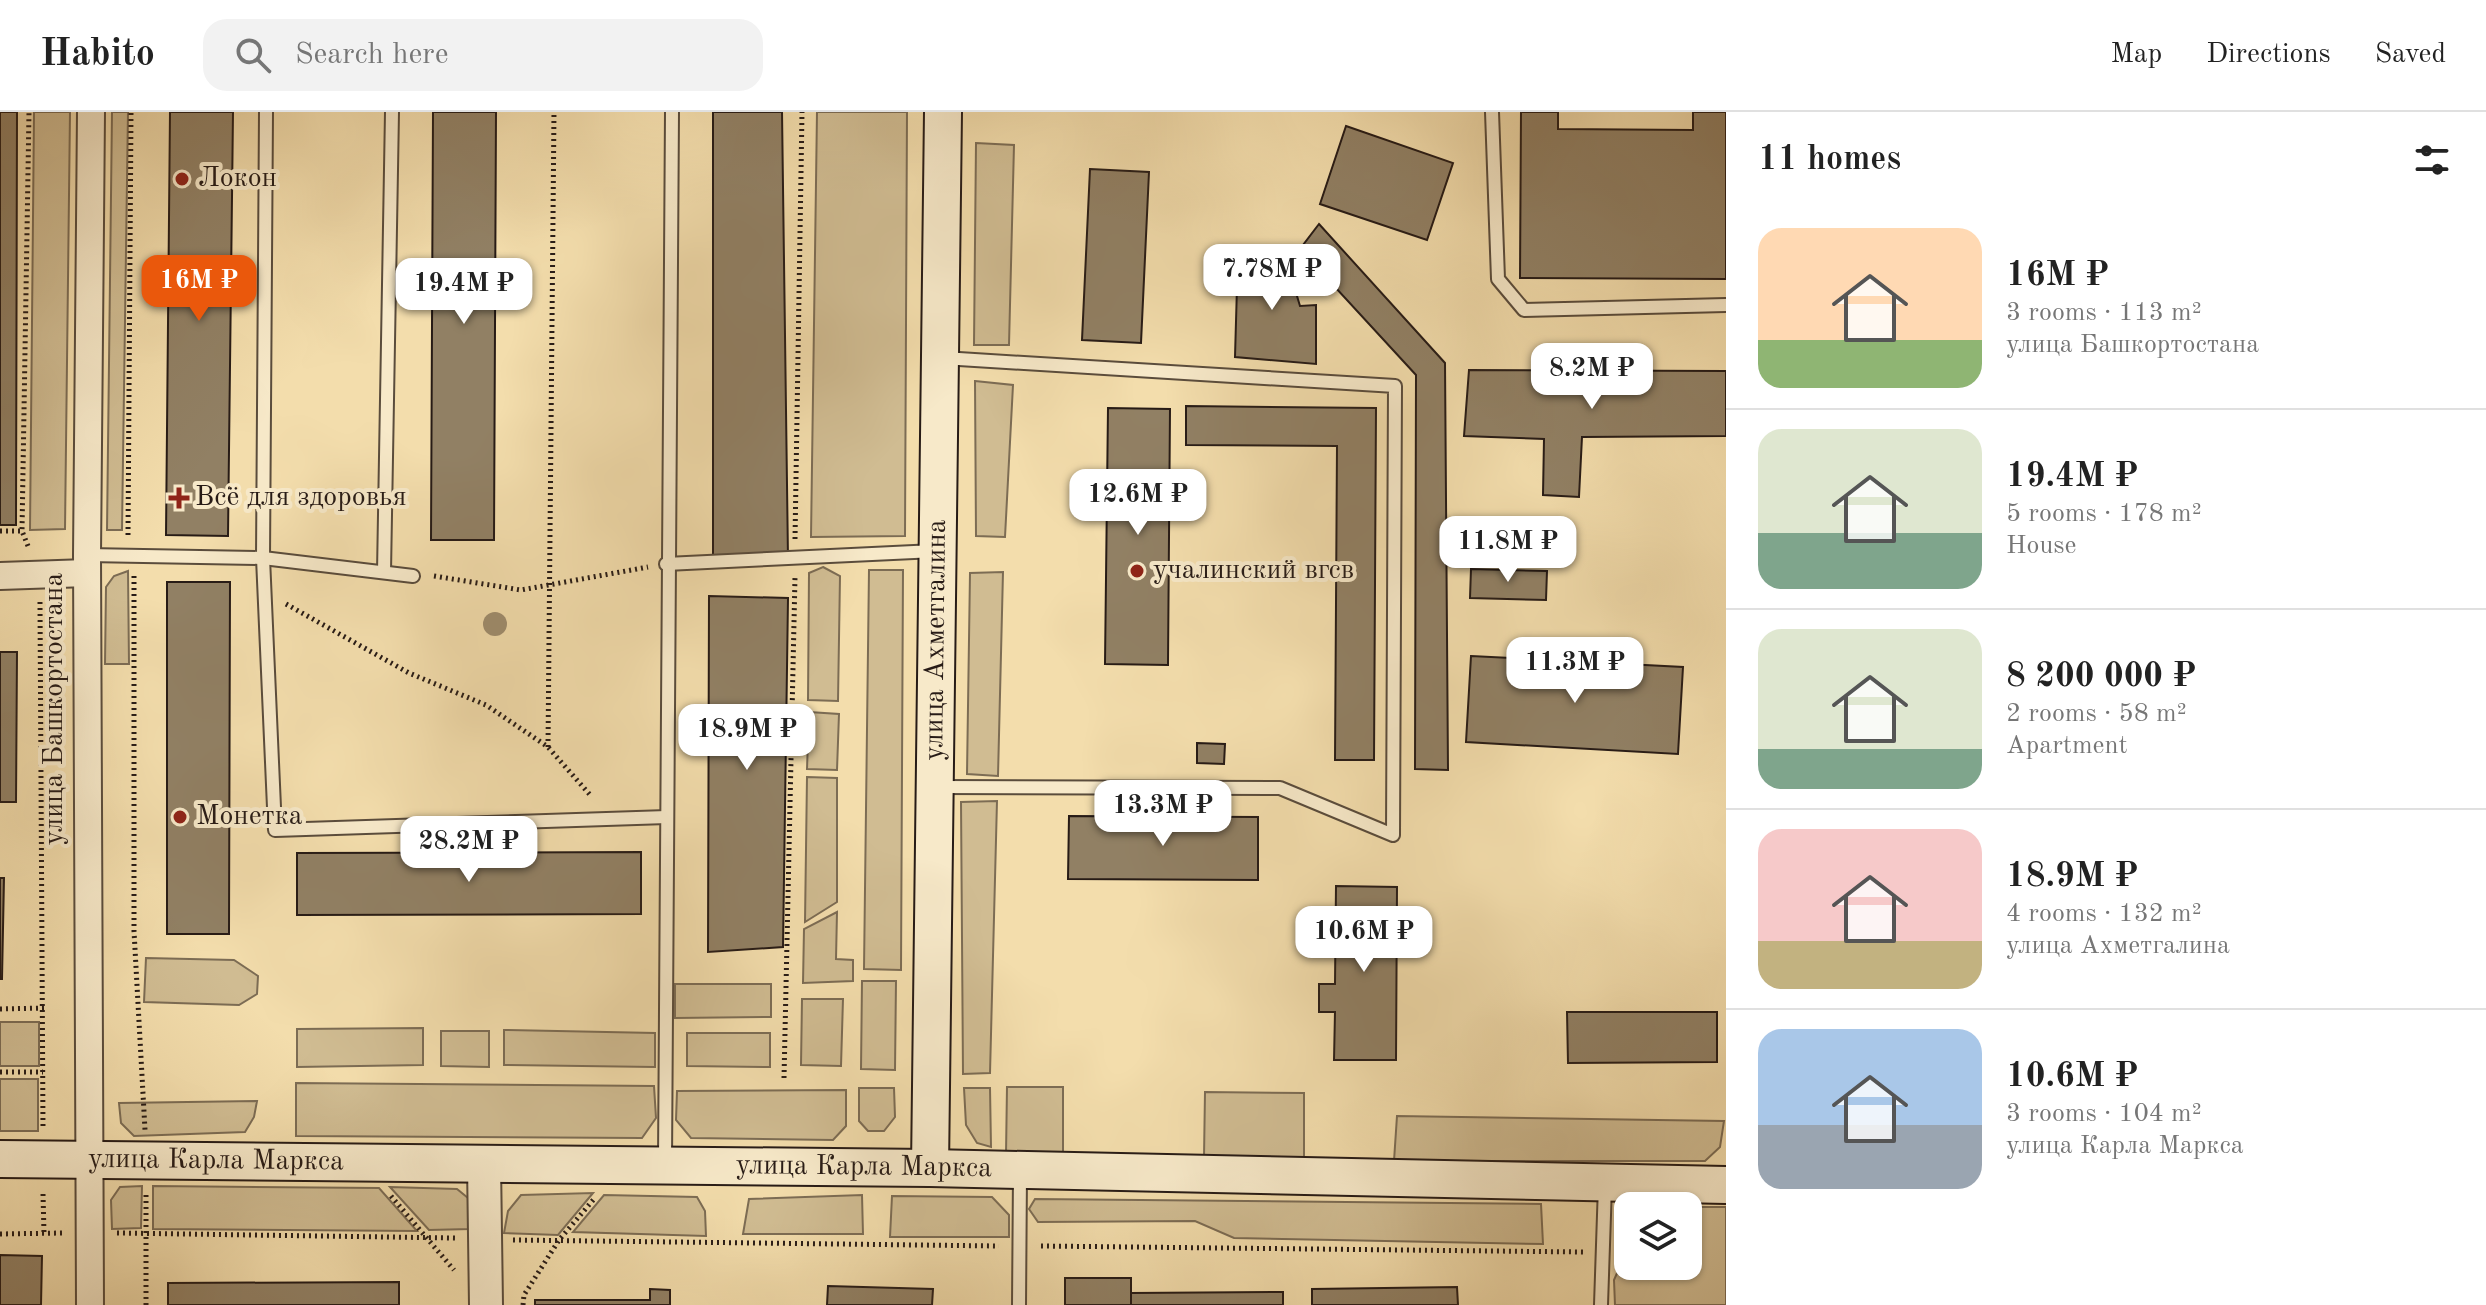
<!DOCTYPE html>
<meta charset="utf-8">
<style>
:root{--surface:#fff;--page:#f2f2f2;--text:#222;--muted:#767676;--line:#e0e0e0;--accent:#ea580c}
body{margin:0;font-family:"Old Standard TT",serif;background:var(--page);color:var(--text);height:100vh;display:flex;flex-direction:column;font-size:30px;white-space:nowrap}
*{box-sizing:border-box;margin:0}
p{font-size:26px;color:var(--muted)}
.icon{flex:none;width:44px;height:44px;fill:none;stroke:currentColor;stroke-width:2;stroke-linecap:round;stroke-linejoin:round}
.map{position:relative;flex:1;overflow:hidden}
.side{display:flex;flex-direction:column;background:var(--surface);width:760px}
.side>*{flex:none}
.fabs{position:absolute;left:1614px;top:1080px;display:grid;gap:16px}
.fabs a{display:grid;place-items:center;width:88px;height:88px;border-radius:16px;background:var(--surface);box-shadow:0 2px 6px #0004;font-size:40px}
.price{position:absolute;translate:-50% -68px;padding:0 18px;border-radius:16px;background:#fff;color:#222;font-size:26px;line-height:52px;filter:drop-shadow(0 2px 4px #0008)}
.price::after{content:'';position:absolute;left:50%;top:48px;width:24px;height:18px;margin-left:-12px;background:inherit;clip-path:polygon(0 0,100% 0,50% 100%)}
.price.current{background:var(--accent);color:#fff}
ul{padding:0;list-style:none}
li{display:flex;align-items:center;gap:24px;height:200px;padding:0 32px}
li+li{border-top:2px solid var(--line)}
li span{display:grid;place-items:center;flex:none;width:224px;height:160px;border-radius:24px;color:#555}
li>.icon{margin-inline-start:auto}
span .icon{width:96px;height:96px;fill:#fffc;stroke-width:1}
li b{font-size:34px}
h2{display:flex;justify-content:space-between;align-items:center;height:96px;padding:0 32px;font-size:34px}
header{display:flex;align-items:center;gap:48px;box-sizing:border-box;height:112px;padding:0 40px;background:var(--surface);border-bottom:2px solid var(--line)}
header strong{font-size:38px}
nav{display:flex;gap:44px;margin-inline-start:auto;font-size:28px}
.search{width:560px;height:72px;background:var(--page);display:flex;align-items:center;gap:20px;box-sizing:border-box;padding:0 28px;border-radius:24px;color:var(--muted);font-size:30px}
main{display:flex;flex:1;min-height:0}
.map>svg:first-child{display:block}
.green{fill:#d0bc92;stroke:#7c6c54;stroke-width:2}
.building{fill:#918064;stroke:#271b16;stroke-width:2}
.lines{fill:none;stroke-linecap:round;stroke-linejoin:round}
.service-casing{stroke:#5a4c3c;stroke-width:16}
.minor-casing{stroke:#5a4c3c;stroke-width:30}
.tertiary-casing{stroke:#5a4c3c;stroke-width:36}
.secondary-casing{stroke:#271b16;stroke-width:40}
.path{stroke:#271b16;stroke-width:5;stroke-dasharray:2 4;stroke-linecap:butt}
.service{stroke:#f7e9c9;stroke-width:12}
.minor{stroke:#f7e9c9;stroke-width:26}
.tertiary{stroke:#f7e9c9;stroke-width:32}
.secondary{stroke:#f7e9c9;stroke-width:36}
.tree{fill:#9f8d6e}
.poi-dot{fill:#8f2418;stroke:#f7e9c9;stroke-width:3}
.labels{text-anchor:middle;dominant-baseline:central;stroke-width:8;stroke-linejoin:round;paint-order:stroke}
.poi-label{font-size:28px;fill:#271b16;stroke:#f7e9c9;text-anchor:start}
.street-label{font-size:28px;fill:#271b16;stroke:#f7e9c9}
</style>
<header>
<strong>Habito</strong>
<div class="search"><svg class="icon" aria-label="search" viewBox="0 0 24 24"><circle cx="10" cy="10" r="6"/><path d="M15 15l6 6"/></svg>Search here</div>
<nav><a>Map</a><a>Directions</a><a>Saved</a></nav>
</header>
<main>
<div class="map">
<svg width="1726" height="1193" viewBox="0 0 1726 1193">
<rect width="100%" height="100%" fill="#f3ddac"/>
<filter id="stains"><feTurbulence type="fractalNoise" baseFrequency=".0025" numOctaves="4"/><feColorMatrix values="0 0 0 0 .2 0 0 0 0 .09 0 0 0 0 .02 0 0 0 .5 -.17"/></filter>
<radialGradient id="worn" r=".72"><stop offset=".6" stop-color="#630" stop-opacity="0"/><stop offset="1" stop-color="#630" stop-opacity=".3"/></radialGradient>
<g class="green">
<path d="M34 0H70L65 417 30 418Z"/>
<path d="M112 0H128L122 418H107Z"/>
<path d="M817 0H907L905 424 811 425Z"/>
<path d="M976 31 1014 33 1009 233H974Z"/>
<path d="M975 269 1013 273 1005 425 976 424Z"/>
<path d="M823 455 840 464 838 589 808 588 809 461Z"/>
<path d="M869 458H903L901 858 864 857Z"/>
<path d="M128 459 129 552H105L106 475 114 464Z"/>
<path d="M1003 460 998 664 967 662 970 461Z"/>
<path d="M809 600 839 602 837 658 807 657Z"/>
<path d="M807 665 837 666V790L805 810Z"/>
<path d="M997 689 990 961 963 962 961 690Z"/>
<path d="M837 800 836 847 853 848V869L803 871 804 817Z"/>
<path d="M146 846 234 848 258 864 257 882 239 893 144 890Z"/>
<path d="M862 869H896L895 958 861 957Z"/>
<path d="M675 872H771V905L675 906Z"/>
<path d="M802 887H843L841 954 801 953Z"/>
<rect x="0" y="910" width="39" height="44"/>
<path d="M423 916V953L297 955V917Z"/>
<path d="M504 918 655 921V955L504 953Z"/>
<path d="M441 919H489V955L441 954Z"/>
<path d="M687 921H770V955L687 954Z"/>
<rect x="0" y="967" width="38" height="52"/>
<path d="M296 971 654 974 656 1006 642 1026 296 1024Z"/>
<path d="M1007 975H1063V1042H1006Z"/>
<path d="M859 976H894L895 1005 884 1019H868L859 1009Z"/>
<path d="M964 976H990L991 1035 977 1031 966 1013Z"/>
<path d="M846 978V1014L833 1028 691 1026 676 1008 677 979Z"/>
<path d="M1205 980 1304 981V1046L1204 1045Z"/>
<path d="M257 989 254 1005 245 1020 134 1024 121 1011 119 991Z"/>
<path d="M1397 1004 1724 1009 1720 1035 1705 1049H1394Z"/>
<path d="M142 1074 141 1116 112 1117 111 1088 120 1075Z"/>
<path d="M153 1074 379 1076 417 1119 153 1117Z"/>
<path d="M390 1075 457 1077 468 1086 470 1117 429 1118Z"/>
<path d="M593 1081 558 1123 504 1121 508 1099 521 1083Z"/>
<path d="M604 1083 697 1085 705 1099 706 1124 573 1120Z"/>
<path d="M862 1083 863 1122H743L749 1087Z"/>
<path d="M892 1084 992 1085 1009 1103V1125H890Z"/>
<path d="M1035 1087 1541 1092 1543 1132 1234 1126 1195 1109 1038 1110 1029 1097Z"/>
<path d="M1699 1095H1726V1193H1615L1614 1168 1628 1136V1154H1688V1098Z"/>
</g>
<g class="building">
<path d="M0 0H17L16 413H0Z"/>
<path d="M170 0H233L228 424 166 423Z"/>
<path d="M433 0H496L494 428H431Z"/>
<path d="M713 0H782L788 447 713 445Z"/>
<path d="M1521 0H1558V17L1693 18V0H1726V167L1520 166Z"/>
<path d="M1346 14 1453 51 1427 128 1320 92Z"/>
<path d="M1090 57 1149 60 1141 231 1082 228Z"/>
<path d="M1319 112 1445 251 1448 658 1415 657 1416 263 1300 137Z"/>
<path d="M1238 139 1288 142V154L1300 194 1316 193V252L1235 245Z"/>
<path d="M1469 258 1726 259V324L1582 325 1579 385 1543 383 1544 327 1464 324Z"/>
<path d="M1186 294 1376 296 1374 648H1335L1337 334 1186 333Z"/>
<path d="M1108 296 1170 297 1168 553 1105 552Z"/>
<path d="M1471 457 1547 459 1546 488 1470 486Z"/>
<path d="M167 470H230L229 822H167Z"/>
<path d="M709 484 788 486 783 835 708 840Z"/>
<path d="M0 540H17L16 690H0Z"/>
<path d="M1471 544 1683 555 1678 642 1466 630Z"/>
<path d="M1197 631 1225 632 1224 652 1197 651Z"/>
<path d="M1069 704 1258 705V768L1068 767Z"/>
<path d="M641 740V802L297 803V741Z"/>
<path d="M0 766H4L2 867H0Z"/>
<path d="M1336 774 1397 775 1396 948H1334L1335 900H1319V872H1335Z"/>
<path d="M1567 900H1717V950L1568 951Z"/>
<path d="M0 1143 42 1144 41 1193H0Z"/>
<rect x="1065" y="1166" width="66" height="27"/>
<path d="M399 1170V1193H168V1171Z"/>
<path d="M828 1174 933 1177 932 1193H827Z"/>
<path d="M1457 1175 1458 1193H1312V1177Z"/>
<path d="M650 1177 670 1178V1193H535V1188H650Z"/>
<path d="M1283 1180V1193H1131V1181Z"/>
</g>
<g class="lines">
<g class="service-casing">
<g id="service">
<path d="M266 0 263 446 275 718 667 705"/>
<path d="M1492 0 1498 167 1524 198 1726 193"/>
<path d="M87 443 263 446 413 464"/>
<path d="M666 452 935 439"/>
<path d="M384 460 392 0"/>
<path d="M938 675 1280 676 1393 723 1395 274 943 246"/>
<path d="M665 1049 672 0"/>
<path d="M1019 1193 1020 1062"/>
<path d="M1601 1193 1605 1073"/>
</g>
</g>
<g class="minor-casing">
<g id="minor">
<path d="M0 464 87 461"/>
<path d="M90 1193 87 443 91 0"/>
</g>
</g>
<g class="tertiary-casing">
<path id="tertiary" d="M484 1052 486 1193"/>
</g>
<g class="secondary-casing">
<g id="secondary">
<path id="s1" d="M0 1047 930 1056 1726 1073"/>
<path id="s2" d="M930 1056 943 0"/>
</g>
</g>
<g class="path">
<path d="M0 419H22"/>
<path d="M128 423 131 0"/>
<path d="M795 427 802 0"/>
<path d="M28 434 22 419 29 0"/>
<path d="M134 464V819L145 1018"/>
<path d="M434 464 521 478 648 455"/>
<path d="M40 490 43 1016"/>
<path d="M286 492 409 561 486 593 548 635 592 685"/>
<path d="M548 635 554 0"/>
<path d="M0 897 44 896"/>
<path d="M0 960H43"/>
<path d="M784 966 795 465"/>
<path d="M43 1082 44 1121"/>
<path d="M391 1084 454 1158"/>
<path d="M117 1121 455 1126"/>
<path d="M0 1122 63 1121"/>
<path d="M513 1128 999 1134"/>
<path d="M1041 1134 1583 1140"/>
<path d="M146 1193V1080"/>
<path d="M523 1193 524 1183 559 1128 594 1087"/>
</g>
<use href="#service" class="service"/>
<use href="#minor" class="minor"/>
<use href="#tertiary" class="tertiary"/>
<use href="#secondary" class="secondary"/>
</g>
<circle class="tree" cx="495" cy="512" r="12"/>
<g class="poi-dot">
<circle cx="182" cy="67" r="8"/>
<path d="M175 374h8v8h8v8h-8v8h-8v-8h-8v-8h8z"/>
<circle cx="1137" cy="459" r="8"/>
<circle cx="180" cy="705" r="8"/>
</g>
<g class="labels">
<g class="poi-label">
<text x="198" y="67">Локон</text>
<text x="195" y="386">Всё для здоровья</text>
<text x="1153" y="459">учалинский вгсв</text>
<text x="196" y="705">Монетка</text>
</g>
<g class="street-label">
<text stroke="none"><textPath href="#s2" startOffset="528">улица Ахметгалина</textPath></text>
<text transform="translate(55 597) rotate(-90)">улица Башкортостана</text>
<text stroke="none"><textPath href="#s1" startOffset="216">улица Карла Маркса</textPath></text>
<text stroke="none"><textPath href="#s1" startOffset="864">улица Карла Маркса</textPath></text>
</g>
</g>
<rect width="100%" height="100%" filter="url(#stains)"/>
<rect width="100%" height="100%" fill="url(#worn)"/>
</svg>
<div class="fabs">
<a><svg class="icon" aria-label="layers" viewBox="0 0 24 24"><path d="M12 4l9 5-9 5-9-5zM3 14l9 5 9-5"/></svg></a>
</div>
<b class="price" style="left:1272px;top:200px">7.78M ₽</b>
<b class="price current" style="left:199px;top:211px">16M ₽</b>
<b class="price" style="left:464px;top:214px">19.4M ₽</b>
<b class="price" style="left:1592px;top:299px">8.2M ₽</b>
<b class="price" style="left:1138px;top:425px">12.6M ₽</b>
<b class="price" style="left:1508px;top:472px">11.8M ₽</b>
<b class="price" style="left:1575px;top:593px">11.3M ₽</b>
<b class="price" style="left:747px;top:660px">18.9M ₽</b>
<b class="price" style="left:1163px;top:736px">13.3M ₽</b>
<b class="price" style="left:469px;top:772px">28.2M ₽</b>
<b class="price" style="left:1364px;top:862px">10.6M ₽</b>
</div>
<section class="side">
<h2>11 homes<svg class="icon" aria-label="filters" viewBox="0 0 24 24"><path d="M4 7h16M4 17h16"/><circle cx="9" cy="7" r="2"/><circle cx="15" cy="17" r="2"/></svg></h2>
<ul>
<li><span style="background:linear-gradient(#ffd9b3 70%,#8fb573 0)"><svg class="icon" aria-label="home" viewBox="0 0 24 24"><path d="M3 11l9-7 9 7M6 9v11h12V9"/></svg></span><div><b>16M ₽</b><p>3 rooms · 113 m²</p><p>улица Башкортостана</p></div></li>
<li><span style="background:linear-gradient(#dfe7d0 65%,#7fa58c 0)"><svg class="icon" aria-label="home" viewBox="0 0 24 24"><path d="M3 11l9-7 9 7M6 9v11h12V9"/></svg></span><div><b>19.4M ₽</b><p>5 rooms · 178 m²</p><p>House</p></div></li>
<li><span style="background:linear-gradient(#dfe7d0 75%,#7fa58c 0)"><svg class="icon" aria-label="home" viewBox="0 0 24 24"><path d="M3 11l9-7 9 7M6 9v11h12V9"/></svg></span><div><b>8 200 000 ₽</b><p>2 rooms · 58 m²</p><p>Apartment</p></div></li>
<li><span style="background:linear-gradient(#f6c9c9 70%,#c2b280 0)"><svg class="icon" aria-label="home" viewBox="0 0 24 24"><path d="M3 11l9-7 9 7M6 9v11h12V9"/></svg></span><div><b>18.9M ₽</b><p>4 rooms · 132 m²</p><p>улица Ахметгалина</p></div></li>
<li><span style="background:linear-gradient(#a9c7e8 60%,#9aa5b1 0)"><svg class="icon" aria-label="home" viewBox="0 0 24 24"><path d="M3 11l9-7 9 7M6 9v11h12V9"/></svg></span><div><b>10.6M ₽</b><p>3 rooms · 104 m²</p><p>улица Карла Маркса</p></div></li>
</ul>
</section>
</main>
